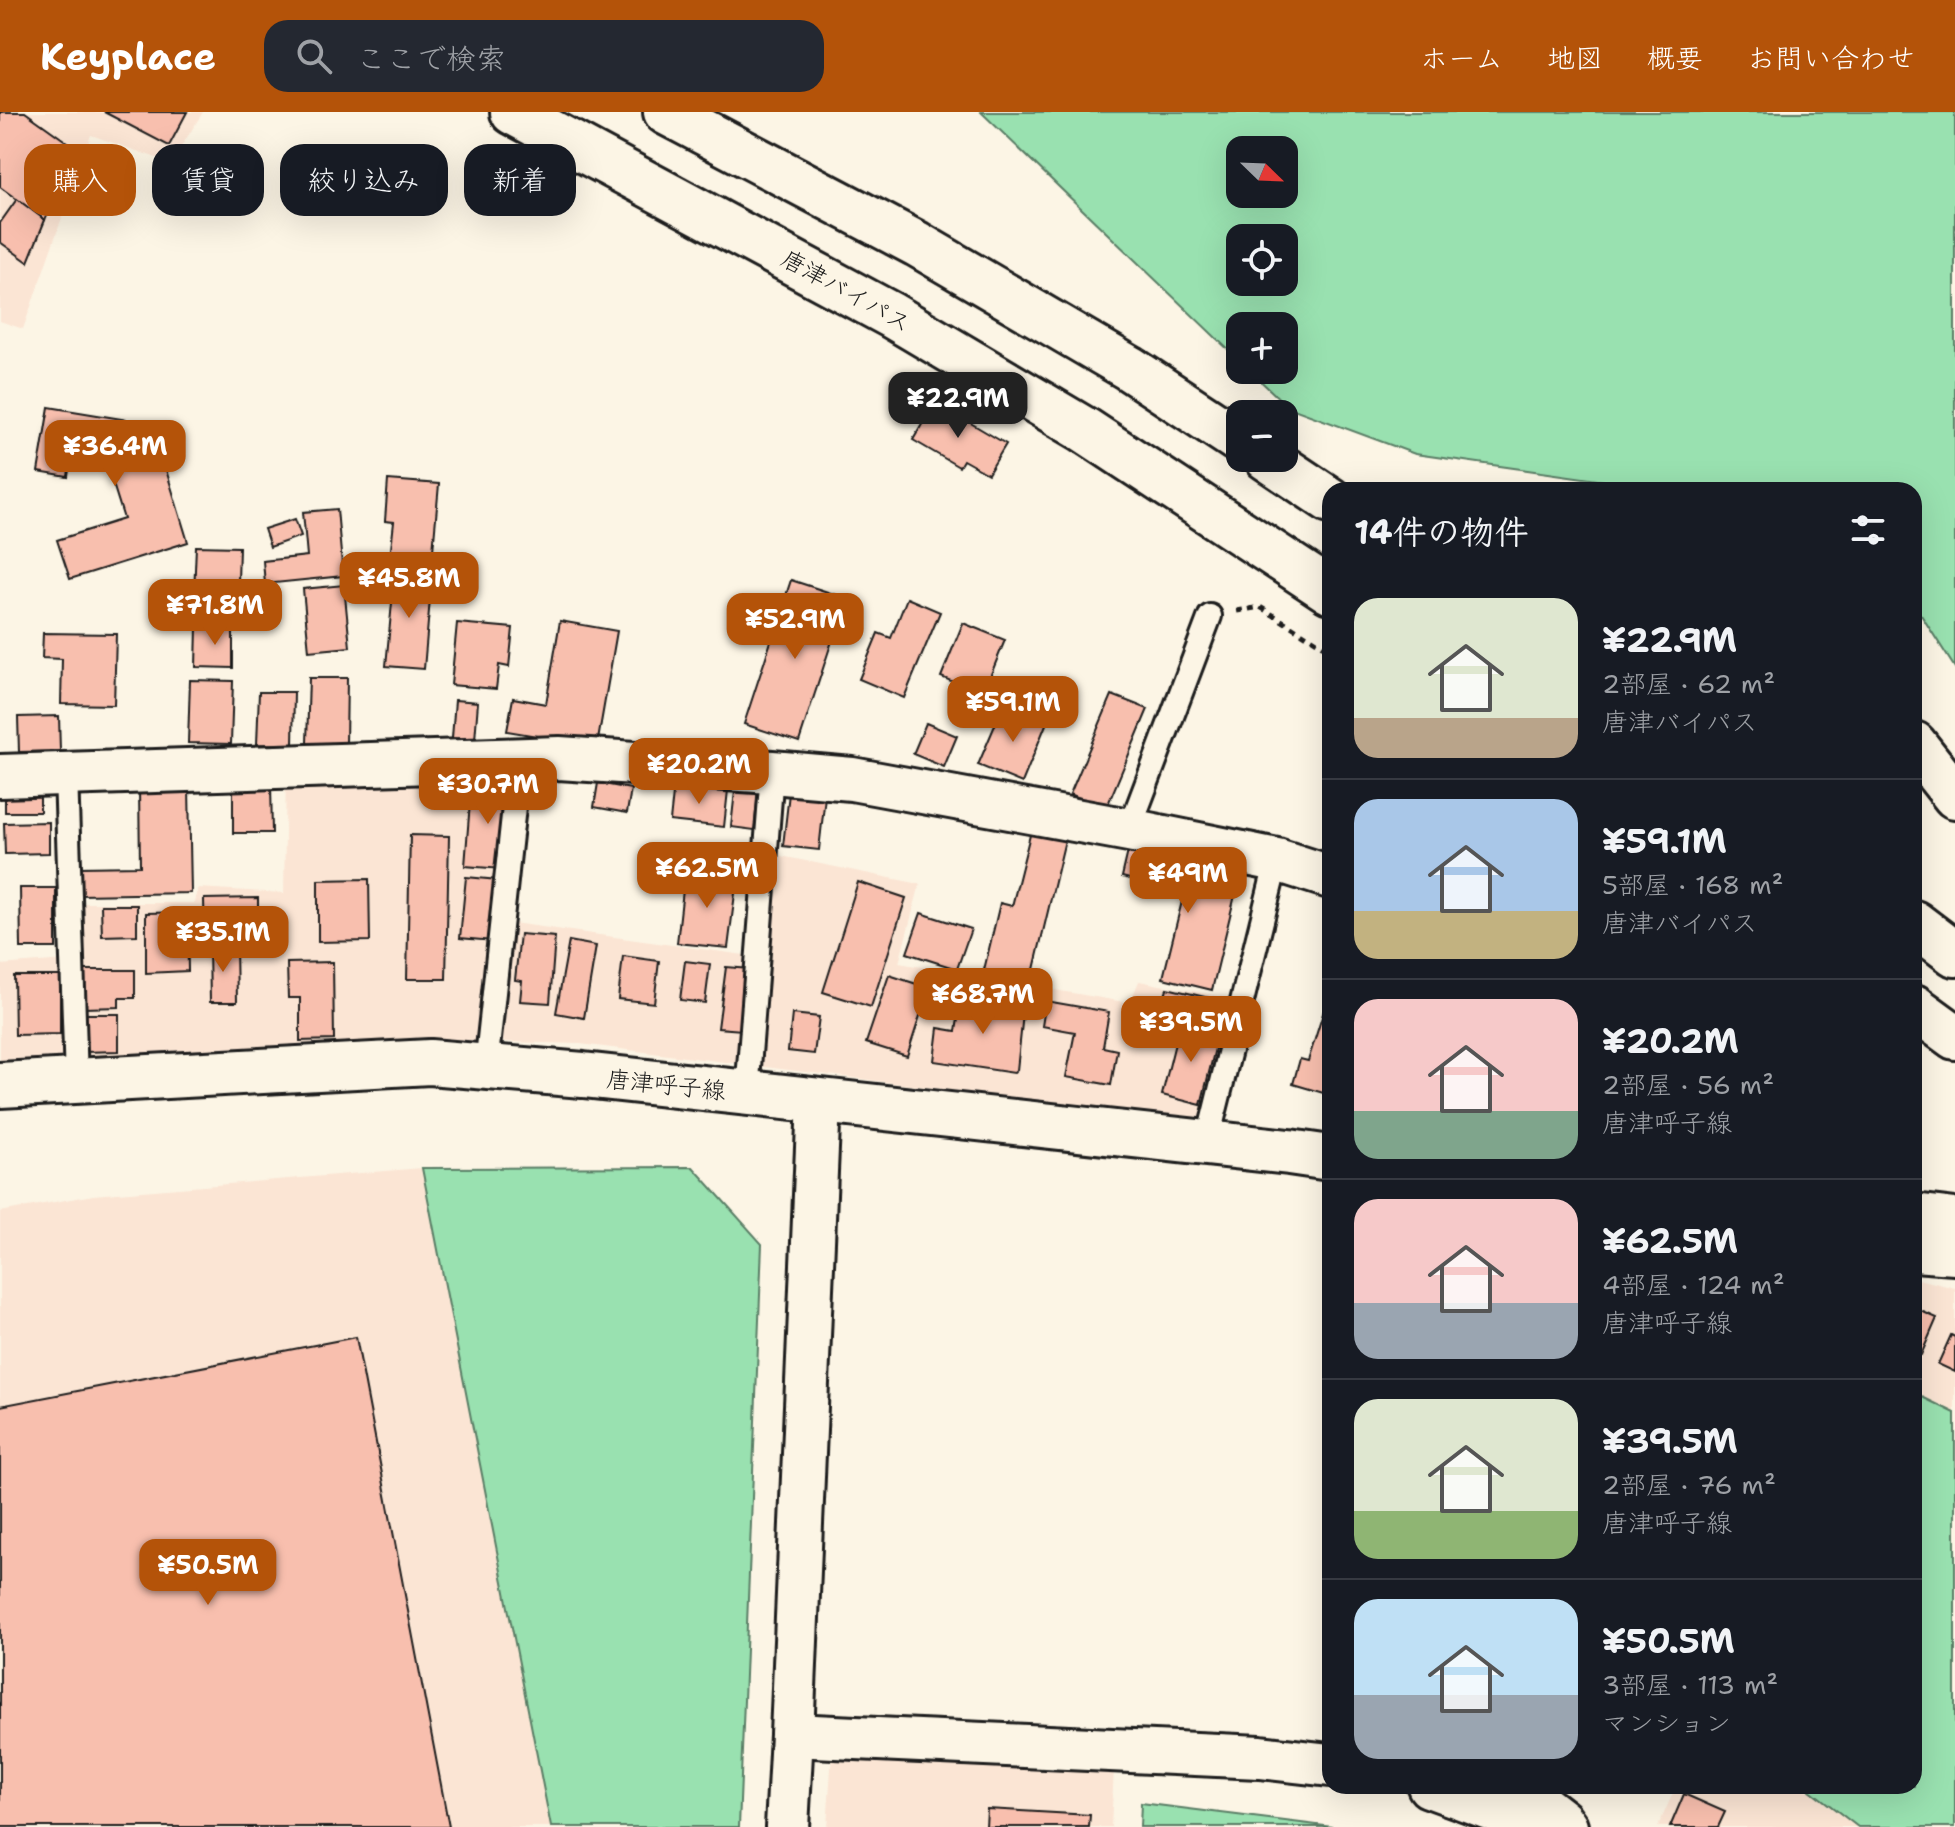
<!DOCTYPE html>
<html lang="ja">
<meta charset="utf-8">
<style>
:root{--surface:#171b24;--page:#242831;--text:#f1f3f6;--muted:#9ea1a6;--line:#363941;--accent:#b45309}
body{margin:0;font-family:"Shantell Sans","Klee One",sans-serif;background:var(--page);color:var(--text);height:100vh;display:flex;flex-direction:column;font-size:30px;white-space:nowrap}
*{box-sizing:border-box;margin:0}
p{font-size:26px;color:var(--muted)}
.icon{flex:none;width:44px;height:44px;fill:none;stroke:currentColor;stroke-width:2;stroke-linecap:round;stroke-linejoin:round}
.map{position:relative;flex:1;overflow:hidden}
.side{position:absolute;left:1322px;top:370px;width:600px;height:1312px;display:flex;flex-direction:column;background:var(--surface);border-radius:24px;box-shadow:0 8px 32px #0002}
.side>*{flex:none}
.top-card{position:absolute;left:24px;top:32px;width:760px;height:72px;display:flex;gap:16px}
.needle{width:52px;rotate:113deg}
.fabs{position:absolute;left:1226px;top:24px;display:grid;gap:16px}
.fabs a{display:grid;place-items:center;width:72px;height:72px;border-radius:16px;background:var(--surface);box-shadow:0 8px 32px #0002;font-size:40px}
.price{position:absolute;translate:-50% -68px;padding:0 18px;border-radius:16px;background:var(--accent);color:#fff;font-size:26px;line-height:52px;filter:drop-shadow(0 2px 4px #0008)}
.price::after{content:'';position:absolute;left:50%;top:48px;width:24px;height:18px;margin-left:-12px;background:inherit;clip-path:polygon(0 0,100% 0,50% 100%)}
.price.active{background:#222;color:#fff}
ul{padding:0;list-style:none}
li{display:flex;align-items:center;gap:24px;height:200px;padding:0 32px}
li+li{border-top:2px solid var(--line)}
li span{display:grid;place-items:center;flex:none;width:224px;height:160px;border-radius:24px;color:#555}
li>.icon{margin-inline-start:auto}
span .icon{width:96px;height:96px;fill:#fffc;stroke-width:1}
li b{font-size:34px}
h2{display:flex;justify-content:space-between;align-items:center;height:96px;padding:0 32px;font-size:34px}
.tag{padding:0 28px;border-radius:24px;background:var(--surface);box-shadow:0 8px 32px #0002;font-size:28px;line-height:72px}
.tag.active{background:var(--accent);color:#fff}
header{display:flex;align-items:center;gap:48px;box-sizing:border-box;height:112px;padding:0 40px;background:var(--accent);color:#fff}
header strong{font-size:38px}
nav{display:flex;gap:44px;margin-inline-start:auto;font-size:28px}
.search{width:560px;height:72px;background:var(--page);display:flex;align-items:center;gap:20px;box-sizing:border-box;padding:0 28px;border-radius:24px;color:var(--muted);font-size:30px}
.map>svg:first-child{display:block}
.built{fill:#fbe5d4}
.green{fill:#99e1b0;stroke:#5a7e66;stroke-width:2;fill-rule:evenodd}
.building{fill:#f8bfae;stroke:#1c1c1c;stroke-width:2}
.lines{fill:none;stroke-linecap:round;stroke-linejoin:round}
.lane-casing{stroke:#1c1c1c;stroke-width:28}
.street-casing{stroke:#1c1c1c;stroke-width:48}
.primary-casing{stroke:#1c1c1c;stroke-width:50}
.highway-casing{stroke:#1c1c1c;stroke-width:50}
.path{stroke:#1c1c1c;stroke-width:5;stroke-dasharray:6 6;stroke-linecap:butt}
.lane{stroke:#fcf5e5;stroke-width:22}
.street{stroke:#fcf5e5;stroke-width:42}
.primary{stroke:#fcf5e5;stroke-width:44}
.highway{stroke:#fcf5e5;stroke-width:44}
.labels{text-anchor:middle;dominant-baseline:central;stroke-width:7;stroke-linejoin:round;paint-order:stroke}
.street-label{font-size:24px;fill:#1c1c1c;stroke:#fcf5e5}
</style>
<header>
<strong>Keyplace</strong>
<div class="search"><svg class="icon" aria-label="search" viewBox="0 0 24 24"><circle cx="10" cy="10" r="6"/><path d="M15 15l6 6"/></svg>ここで検索</div>
<nav><a>ホーム</a><a>地図</a><a>概要</a><a>お問い合わせ</a></nav>
</header>
<div class="map">
<svg width="1955" height="1715" viewBox="0 0 1955 1715">
<rect width="100%" height="100%" fill="#fcf5e5"/>
<filter id="ink" filterUnits="userSpaceOnUse"><feTurbulence type="fractalNoise" baseFrequency=".0125" numOctaves="2"/><feDisplacementMap in="SourceGraphic" scale="16" xChannelSelector="R" yChannelSelector="G"/><feConvolveMatrix kernelMatrix="1 2 1 2 8 2 1 2 1" color-interpolation-filters="sRGB"/></filter>
<g filter="url(#ink)">
<g class="built">
<path d="M0 0H203L171 51 91 23 23 217 0 209Z"/>
<path d="M529 655 513 811 766 846 771 742 920 772 899 851 1130 891 1139 869 1234 887 1206 1010 580 932 438 928 0 949V853L79 847 75 791H195L198 776 284 781 286 660Z"/>
<path d="M422 1056 551 1715H0V1100L93 1083Z"/>
<path d="M1914 1166 1955 1176V1715H1658L1676 1674H1914Z"/>
<path d="M832 1642 1114 1657 1111 1715H827Z"/>
</g>
<g class="green">
<path d="M981 0H1955V556L1921 503 1914 497V378H1668L1415 342 1288 295 1249 258H1284V214H1240V249ZM1240 38H1284V82H1240ZM1240 126H1284V170H1240Z"/>
<path d="M693 1055 762 1132 739 1715H551L422 1056Z"/>
<path d="M1920 1284 1955 1301V1715H1858L1805 1674H1914V1285Z"/>
<path d="M1141 1691 1333 1715H1140Z"/>
</g>
<g class="building">
<path d="M0 0H25L74 35 45 108 0 75Z"/>
<path d="M104 0H187L169 34Z"/>
<path d="M17 87 45 108 28 150 0 130V111Z"/>
<path d="M935 290 1006 332 988 362 963 348 959 355 913 328Z"/>
<path d="M49 295 158 313 156 325 188 430 70 467 57 428 124 407 108 356 70 350 68 365 38 360Z"/>
<path d="M388 368 439 372 432 450 390 446 394 410 385 409Z"/>
<path d="M337 397 343 464 265 472 263 449 307 444 303 400Z"/>
<path d="M295 407 301 424 270 435 264 417Z"/>
<path d="M196 434 239 435 237 506 193 505Z"/>
<path d="M395 459 432 463 424 557 386 554Z"/>
<path d="M791 468 846 486 799 630 744 612Z"/>
<path d="M344 473 350 535 309 539 303 477Z"/>
<path d="M907 486 940 500 904 586 859 567 878 521 891 526Z"/>
<path d="M560 509 617 519 597 634 507 619 513 586 546 592Z"/>
<path d="M457 511 513 516 509 555 499 553 496 577 451 573Z"/>
<path d="M963 511 1005 528 983 582 941 565Z"/>
<path d="M197 515H233V556L196 555Z"/>
<path d="M43 521 116 522 114 593 61 592 62 547 42 546Z"/>
<path d="M309 566H347L346 632 307 631Z"/>
<path d="M190 568 233 569 231 632 188 631Z"/>
<path d="M259 580H294L293 633 257 632Z"/>
<path d="M1112 583 1148 597 1106 697 1070 682Z"/>
<path d="M455 588 478 590 475 628 452 626Z"/>
<path d="M1004 592 1047 610 1022 671 978 653Z"/>
<path d="M59 604 60 639 19 640 18 605Z"/>
<path d="M926 611 957 624 944 655 913 642Z"/>
<path d="M484 667 510 669 502 757 465 754 470 690 482 691Z"/>
<path d="M271 671 272 721H233V672Z"/>
<path d="M598 671 631 677 627 701 594 695Z"/>
<path d="M674 672 728 678 724 715 670 709Z"/>
<path d="M189 675 191 781 79 783V755L140 754 139 676Z"/>
<path d="M735 679 758 681 754 718 731 715Z"/>
<path d="M789 681 825 684 819 738 783 734Z"/>
<path d="M40 683V700H5V684Z"/>
<path d="M49 710V741L5 742 4 711Z"/>
<path d="M1031 719 1065 728 1031 870 984 858 1000 791 1012 794Z"/>
<path d="M410 723 449 724 446 867H407Z"/>
<path d="M1129 735 1199 753 1196 765 1237 775 1212 878 1163 866 1184 781 1122 765Z"/>
<path d="M685 760 737 766 728 836 677 831Z"/>
<path d="M466 765 498 768 493 829 460 826Z"/>
<path d="M369 767 370 829 318 830V768Z"/>
<path d="M858 770 906 786 871 895 823 880Z"/>
<path d="M20 776H56V836H21Z"/>
<path d="M258 786V813H236V829H205L204 787Z"/>
<path d="M101 793H137V823L102 824Z"/>
<path d="M187 800 188 859 146 861V801Z"/>
<path d="M921 801 971 817 957 857 907 841Z"/>
<path d="M520 822 555 825 550 891 520 889 522 869 515 868Z"/>
<path d="M569 829 596 834 584 906 556 901Z"/>
<path d="M209 834H236L237 890H210Z"/>
<path d="M623 844 659 849 654 891 618 887Z"/>
<path d="M685 849 710 852 705 891 680 888Z"/>
<path d="M333 850 334 928 300 929V886H288L287 851Z"/>
<path d="M726 855 750 857 742 918 718 916Z"/>
<path d="M82 858H135V886H119V895L83 896Z"/>
<path d="M889 863 929 876 907 944 866 931Z"/>
<path d="M14 864H60V922L15 923Z"/>
<path d="M1167 876 1222 889 1216 913 1161 900Z"/>
<path d="M962 883 1024 892 1017 958 1014 961 934 949 938 916 956 919Z"/>
<path d="M1046 889 1109 900 1103 935 1117 938 1111 973 1066 965 1075 920 1042 914Z"/>
<path d="M1326 892 1330 894V983L1293 972 1300 947 1308 949Z"/>
<path d="M83 902H119V939L83 940Z"/>
<path d="M792 902 819 905 814 942 788 939Z"/>
<path d="M1180 911 1219 920 1201 993 1162 983Z"/>
<path d="M1914 1196 1937 1206 1921 1243 1914 1240Z"/>
<path d="M1951 1223 1955 1225V1260L1938 1252Z"/>
<path d="M356 1225 449 1715H0V1294Z"/>
<path d="M1684 1682 1725 1700 1718 1715H1670Z"/>
<path d="M987 1697 1090 1703 1089 1715H986Z"/>
</g>
<g class="lines">
<g class="lane-casing">
<g id="lane">
<path d="M66 662 76 969"/>
<path d="M1129 718 1210 504"/>
<path d="M486 955 519 648"/>
<path d="M747 981 772 660"/>
<path d="M1207 1031 1277 748"/>
</g>
</g>
<g class="street-casing">
<g id="street">
<path d="M0 664 559 646 772 660 852 667 1129 718 1277 748 1330 765"/>
<path d="M792 1623 1260 1645 1330 1653"/>
<path d="M1429 1674 1500 1700 1532 1715"/>
<path d="M1517 1674 1561 1708 1566 1715"/>
<path d="M787 1715 792 1623 819 989"/>
</g>
</g>
<g class="primary-casing">
<g id="primary">
<path d="M0 973 430 950 583 963 1289 1040 1330 1046"/>
<path d="M1914 1104 1955 1109"/>
<path d="M1914 1137 1955 1140"/>
</g>
</g>
<g class="highway-casing">
<g id="highway">
<path d="M513 0 891 203 1085 318 1330 479"/>
<path d="M666 0 917 132 1129 256 1240 329"/>
<path d="M1267 346 1330 388"/>
<path d="M1914 632 1955 684"/>
<path d="M1914 811 1955 842"/>
<path d="M1914 895 1955 925"/>
</g>
</g>
<path class="path" d="M1237 499 1260 495 1327 536 1330 533"/>
<use href="#lane" class="lane"/>
<use href="#street" class="street"/>
<use href="#primary" class="primary"/>
<use href="#highway" class="highway"/>
</g>
</g>
<g class="labels">
<g class="street-label">
<text transform="translate(846 179) rotate(29)">唐津バイパス</text>
<text transform="translate(666 973) rotate(6)">唐津呼子線</text>
</g>
</g>
</svg>
<div class="fabs">
<a><svg class="needle" viewBox="-14 -14 28 28"><path d="M0-13l5 13h-10z" fill="#e53935"/><path d="M0 13l5-13h-10z" fill="#9ea1a6"/></svg></a>
<a><svg class="icon" aria-label="locate" viewBox="0 0 24 24"><circle cx="12" cy="12" r="6"/><path d="M12 2v4M12 18v4M2 12h4M18 12h4"/></svg></a>
<a>+</a>
<a>−</a>
</div>
<b class="price active" style="left:958px;top:328px">¥22.9M</b>
<b class="price" style="left:115px;top:376px">¥36.4M</b>
<b class="price" style="left:409px;top:508px">¥45.8M</b>
<b class="price" style="left:215px;top:535px">¥71.8M</b>
<b class="price" style="left:795px;top:549px">¥52.9M</b>
<b class="price" style="left:1013px;top:632px">¥59.1M</b>
<b class="price" style="left:699px;top:694px">¥20.2M</b>
<b class="price" style="left:488px;top:714px">¥30.7M</b>
<b class="price" style="left:707px;top:798px">¥62.5M</b>
<b class="price" style="left:1188px;top:803px">¥49M</b>
<b class="price" style="left:223px;top:862px">¥35.1M</b>
<b class="price" style="left:983px;top:924px">¥68.7M</b>
<b class="price" style="left:1191px;top:952px">¥39.5M</b>
<b class="price" style="left:208px;top:1495px">¥50.5M</b>
<div class="top-card">
<a class="tag active">購入</a>
<a class="tag">賃貸</a>
<a class="tag">絞り込み</a>
<a class="tag">新着</a>
</div>
<section class="side">
<h2>14件の物件<svg class="icon" aria-label="filters" viewBox="0 0 24 24"><path d="M4 7h16M4 17h16"/><circle cx="9" cy="7" r="2"/><circle cx="15" cy="17" r="2"/></svg></h2>
<ul>
<li><span style="background:linear-gradient(#dfe7d0 75%,#b9a48a 0)"><svg class="icon" aria-label="home" viewBox="0 0 24 24"><path d="M3 11l9-7 9 7M6 9v11h12V9"/></svg></span><div><b>¥22.9M</b><p>2部屋 · 62 m²</p><p>唐津バイパス</p></div></li>
<li><span style="background:linear-gradient(#a9c7e8 70%,#c2b280 0)"><svg class="icon" aria-label="home" viewBox="0 0 24 24"><path d="M3 11l9-7 9 7M6 9v11h12V9"/></svg></span><div><b>¥59.1M</b><p>5部屋 · 168 m²</p><p>唐津バイパス</p></div></li>
<li><span style="background:linear-gradient(#f6c9c9 70%,#7fa58c 0)"><svg class="icon" aria-label="home" viewBox="0 0 24 24"><path d="M3 11l9-7 9 7M6 9v11h12V9"/></svg></span><div><b>¥20.2M</b><p>2部屋 · 56 m²</p><p>唐津呼子線</p></div></li>
<li><span style="background:linear-gradient(#f6c9c9 65%,#9aa5b1 0)"><svg class="icon" aria-label="home" viewBox="0 0 24 24"><path d="M3 11l9-7 9 7M6 9v11h12V9"/></svg></span><div><b>¥62.5M</b><p>4部屋 · 124 m²</p><p>唐津呼子線</p></div></li>
<li><span style="background:linear-gradient(#dfe7d0 70%,#8fb573 0)"><svg class="icon" aria-label="home" viewBox="0 0 24 24"><path d="M3 11l9-7 9 7M6 9v11h12V9"/></svg></span><div><b>¥39.5M</b><p>2部屋 · 76 m²</p><p>唐津呼子線</p></div></li>
<li><span style="background:linear-gradient(#bfe0f5 60%,#9aa5b1 0)"><svg class="icon" aria-label="home" viewBox="0 0 24 24"><path d="M3 11l9-7 9 7M6 9v11h12V9"/></svg></span><div><b>¥50.5M</b><p>3部屋 · 113 m²</p><p>マンション</p></div></li>
</ul>
</section>
</div>
